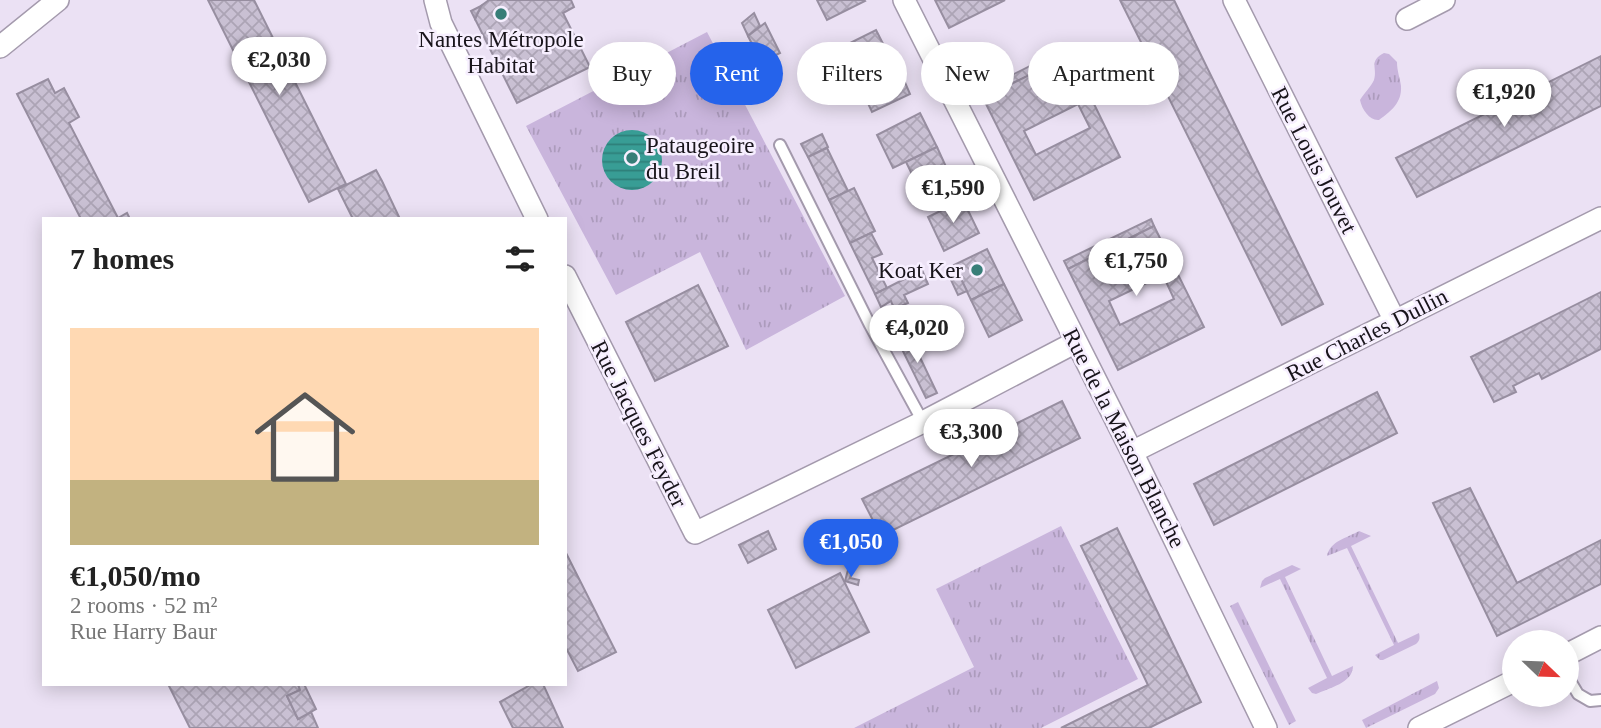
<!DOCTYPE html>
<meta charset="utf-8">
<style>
:root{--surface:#fff;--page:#f2f2f2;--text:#222;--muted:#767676;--line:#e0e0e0;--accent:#2563eb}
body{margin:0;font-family:"Times New Roman",serif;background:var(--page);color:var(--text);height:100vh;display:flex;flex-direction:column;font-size:26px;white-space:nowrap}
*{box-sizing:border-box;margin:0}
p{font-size:23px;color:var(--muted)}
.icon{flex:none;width:38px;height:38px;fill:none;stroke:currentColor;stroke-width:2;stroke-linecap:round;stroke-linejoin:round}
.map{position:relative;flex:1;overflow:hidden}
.details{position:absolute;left:42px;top:217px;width:525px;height:469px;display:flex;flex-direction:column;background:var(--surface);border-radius:0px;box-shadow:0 4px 18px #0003}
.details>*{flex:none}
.hud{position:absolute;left:588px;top:42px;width:665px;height:63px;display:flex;gap:14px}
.needle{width:46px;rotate:113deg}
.controls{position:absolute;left:1502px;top:630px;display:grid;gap:14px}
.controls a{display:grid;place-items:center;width:77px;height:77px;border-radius:50%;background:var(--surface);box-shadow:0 4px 18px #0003;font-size:35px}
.price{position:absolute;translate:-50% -60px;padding:0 16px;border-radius:24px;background:#fff;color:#222;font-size:23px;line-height:46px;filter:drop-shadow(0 2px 4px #0008)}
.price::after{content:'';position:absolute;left:50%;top:42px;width:21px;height:16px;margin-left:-10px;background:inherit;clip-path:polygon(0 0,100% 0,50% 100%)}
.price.selected{background:var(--accent);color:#fff}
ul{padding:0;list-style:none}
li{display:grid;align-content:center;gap:14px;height:371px;padding:0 28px}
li+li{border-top:2px solid var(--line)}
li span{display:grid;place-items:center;height:217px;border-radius:0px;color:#555}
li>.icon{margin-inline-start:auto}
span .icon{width:126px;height:126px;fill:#fffc;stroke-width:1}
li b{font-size:30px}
h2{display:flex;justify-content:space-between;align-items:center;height:84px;padding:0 28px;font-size:30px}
.chip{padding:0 24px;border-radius:32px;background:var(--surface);box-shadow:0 4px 18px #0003;font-size:24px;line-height:63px}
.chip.selected{background:var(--accent);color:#fff}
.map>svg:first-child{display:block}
.grass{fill:url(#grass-tufts)}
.water{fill:url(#water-rules)}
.building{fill:url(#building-cross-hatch);stroke:#978ea0;stroke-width:2;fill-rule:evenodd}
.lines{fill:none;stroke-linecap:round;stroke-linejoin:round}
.service-casing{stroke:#a49aad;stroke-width:14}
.minor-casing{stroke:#a49aad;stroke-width:24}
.service{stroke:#fff;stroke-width:10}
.minor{stroke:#fff;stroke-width:21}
.poi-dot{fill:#377e78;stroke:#f7efff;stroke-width:2.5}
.labels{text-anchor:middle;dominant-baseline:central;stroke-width:5;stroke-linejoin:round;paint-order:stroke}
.poi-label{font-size:23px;fill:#18141b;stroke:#f7efff}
.street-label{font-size:23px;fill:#18141b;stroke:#f7efff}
</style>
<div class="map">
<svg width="1601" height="728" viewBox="0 0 1601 728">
<defs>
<pattern id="grass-tufts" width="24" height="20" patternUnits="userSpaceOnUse" patternTransform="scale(1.75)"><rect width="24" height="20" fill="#c9b5dc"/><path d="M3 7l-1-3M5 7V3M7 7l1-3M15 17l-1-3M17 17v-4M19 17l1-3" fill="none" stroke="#ac9bbc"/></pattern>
<pattern id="water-rules" width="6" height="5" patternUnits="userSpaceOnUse" patternTransform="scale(1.75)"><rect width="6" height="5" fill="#389d95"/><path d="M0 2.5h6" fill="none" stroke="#2e7f79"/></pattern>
<pattern id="building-cross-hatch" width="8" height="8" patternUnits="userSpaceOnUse" patternTransform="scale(1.75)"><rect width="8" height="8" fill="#c9c0d3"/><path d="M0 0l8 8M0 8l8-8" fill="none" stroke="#aca4b5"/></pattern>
</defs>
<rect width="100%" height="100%" fill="#ebe1f4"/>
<g class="grass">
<path d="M707 32 845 296 746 350 700 252 616 295 526 126Z"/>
<path d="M1384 53 1389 54 1397 62C1397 71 1400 78 1401 86 1402 103 1391 111 1379 120 1370 121 1362 110 1360 100 1364 93 1371 87 1374 80 1378 68 1368 61 1384 53Z"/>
<path d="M1061 526 1138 679 1041 728H854L974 667 936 589Z"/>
<path d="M1359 531 1371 536 1351 546 1398 643 1419 633C1420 637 1420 641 1416 644L1383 660H1380L1375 655 1394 645 1347 548 1327 556C1330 541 1347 538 1359 531Z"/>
<path d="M1292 565 1301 569 1285 577 1332 676 1353 666C1353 683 1329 688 1316 694L1312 693 1308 688 1327 678 1280 579 1260 588 1262 581 1265 578Z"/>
<path d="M1238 602 1296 721 1289 725 1230 606Z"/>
<path d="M1437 681 1439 688 1435 694 1366 728 1362 720Z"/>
</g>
<circle class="water" cx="632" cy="160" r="30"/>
<g class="building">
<path d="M208 0H254L346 184 309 202Z"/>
<path d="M489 0H571L574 7 563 13 590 67 517 103 475 19 481 6Z"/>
<path d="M817 0H864L865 1 827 20Z"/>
<path d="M935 0H1005L949 28Z"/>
<path d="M1120 0H1174L1323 304 1282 325Z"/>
<path d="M481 6 475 19 471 11Z"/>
<path d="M754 13 760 26 748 36 742 23Z"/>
<path d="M765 23 780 53 761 62 748 36Z"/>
<path d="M876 30 902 81 904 80 910 94 872 112 866 99 863 101 838 49Z"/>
<path d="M1066 48 1070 55 983 98 980 91Z"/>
<path d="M1070 55 1120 157 1034 200 983 98ZM1078 104 1090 128 1036 155 1024 131Z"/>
<path d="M1601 56V106L1417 197 1396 158Z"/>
<path d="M48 79 55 93 64 88 79 117 69 123 118 218 127 213 130 219H81L17 94Z"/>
<path d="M920 113 937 147 893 168 877 135Z"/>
<path d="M822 134 828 147 808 157 801 144Z"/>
<path d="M937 147 952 180 922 195 906 162Z"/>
<path d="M827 148 848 191 829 200 808 157Z"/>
<path d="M376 170 382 181 400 219H353L338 189Z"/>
<path d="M854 188 875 231 850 243 829 200Z"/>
<path d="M963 200 979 233 944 251 928 217Z"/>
<path d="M1151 219 1154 226 1068 269 1064 261Z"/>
<path d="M1154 226 1204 327 1118 370 1068 269ZM1163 275 1174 299 1120 325 1109 301Z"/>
<path d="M871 233 882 254 872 258 887 288 875 294 850 243Z"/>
<path d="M987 249 1004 284 971 300 954 265Z"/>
<path d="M922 270 928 284 904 295 908 303 894 309 891 301 881 307 875 294Z"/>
<path d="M959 275 967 291 958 295 951 280Z"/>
<path d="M1004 284 1022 320 989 337 971 300Z"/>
<path d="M698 285 728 346 655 381 626 322Z"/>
<path d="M1601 292V349L1542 379 1539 373 1513 386 1516 392 1494 402 1471 357Z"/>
<path d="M908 332 937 393 926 398 896 337Z"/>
<path d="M1377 392 1397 433 1214 525 1194 484Z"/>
<path d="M1062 401 1080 438 881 536 862 499Z"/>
<path d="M1470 488 1517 583 1601 540V584L1497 636 1433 503Z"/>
<path d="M1117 528 1201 702 1149 728H1061L1148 685 1081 546Z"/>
<path d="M768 531 776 549 748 563 739 545Z"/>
<path d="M565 551 616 652 578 671 565 646Z"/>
<path d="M848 570 852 571 850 578 859 580 858 585 845 581Z"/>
<path d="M840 573 869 632 796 668 768 610Z"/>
<path d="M168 684H298L300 690 287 696 298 719 311 712 318 728H190Z"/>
<path d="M298 684H304L316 709 298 719 287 696 300 690Z"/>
<path d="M532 684H543L563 728H513L500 702Z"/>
</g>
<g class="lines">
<g class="service-casing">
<g id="service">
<path d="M780 145 870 325 923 422"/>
<path d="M1566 674 1578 694 1590 701 1601 700"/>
</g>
</g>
<g class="minor-casing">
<g id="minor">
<path d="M435 0 441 23 537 219"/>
<path d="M904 0 1132 452 1266 728"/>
<path d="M1234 0 1395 321"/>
<path d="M1407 19 1444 0"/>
<path d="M0 47 58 0"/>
<path d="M565 276 695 533 923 422 1076 342"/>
<path d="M1132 452 1601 218"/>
<path d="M1566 655 1601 637"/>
<path d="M1419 728 1514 681"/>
</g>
</g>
<use href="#service" class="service"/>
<use href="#minor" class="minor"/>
</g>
<g class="poi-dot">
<circle cx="501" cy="14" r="7"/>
<circle cx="632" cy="158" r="7"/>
<circle cx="977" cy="270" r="7"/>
</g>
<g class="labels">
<g class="poi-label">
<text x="501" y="39">Nantes Métropole<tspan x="501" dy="26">Habitat</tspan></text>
<text x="646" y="145" text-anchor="start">Pataugeoire<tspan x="646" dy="26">du Breil</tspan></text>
<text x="963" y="270" text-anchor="end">Koat Ker</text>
</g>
<g class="street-label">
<text transform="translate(1314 160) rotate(63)">Rue Louis Jouvet</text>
<text transform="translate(1367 335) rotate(-27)">Rue Charles Dullin</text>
<text transform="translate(639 424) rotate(63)">Rue Jacques Feyder</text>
<text transform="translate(1124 438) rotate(63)">Rue de la Maison Blanche</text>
</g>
</g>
</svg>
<div class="controls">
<a><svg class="needle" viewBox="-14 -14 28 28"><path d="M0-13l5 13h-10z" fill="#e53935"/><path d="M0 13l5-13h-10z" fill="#767676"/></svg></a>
</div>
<b class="price" style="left:279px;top:97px">€2,030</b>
<b class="price" style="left:1504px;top:129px">€1,920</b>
<b class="price" style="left:953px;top:225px">€1,590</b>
<b class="price" style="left:1136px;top:298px">€1,750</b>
<b class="price" style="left:917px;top:365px">€4,020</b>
<b class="price" style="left:971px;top:469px">€3,300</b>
<b class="price selected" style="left:851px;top:579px">€1,050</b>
<div class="hud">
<a class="chip">Buy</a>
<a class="chip selected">Rent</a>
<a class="chip">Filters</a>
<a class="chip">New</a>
<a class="chip">Apartment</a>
</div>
<section class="details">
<h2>7 homes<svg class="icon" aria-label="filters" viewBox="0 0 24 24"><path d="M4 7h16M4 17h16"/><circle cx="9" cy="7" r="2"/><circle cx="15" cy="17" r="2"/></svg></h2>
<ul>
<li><span style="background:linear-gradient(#ffd9b3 70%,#c2b280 0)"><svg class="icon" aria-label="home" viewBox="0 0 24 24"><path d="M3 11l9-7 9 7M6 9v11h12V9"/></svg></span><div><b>€1,050/mo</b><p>2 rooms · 52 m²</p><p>Rue Harry Baur</p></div></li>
</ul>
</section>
</div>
